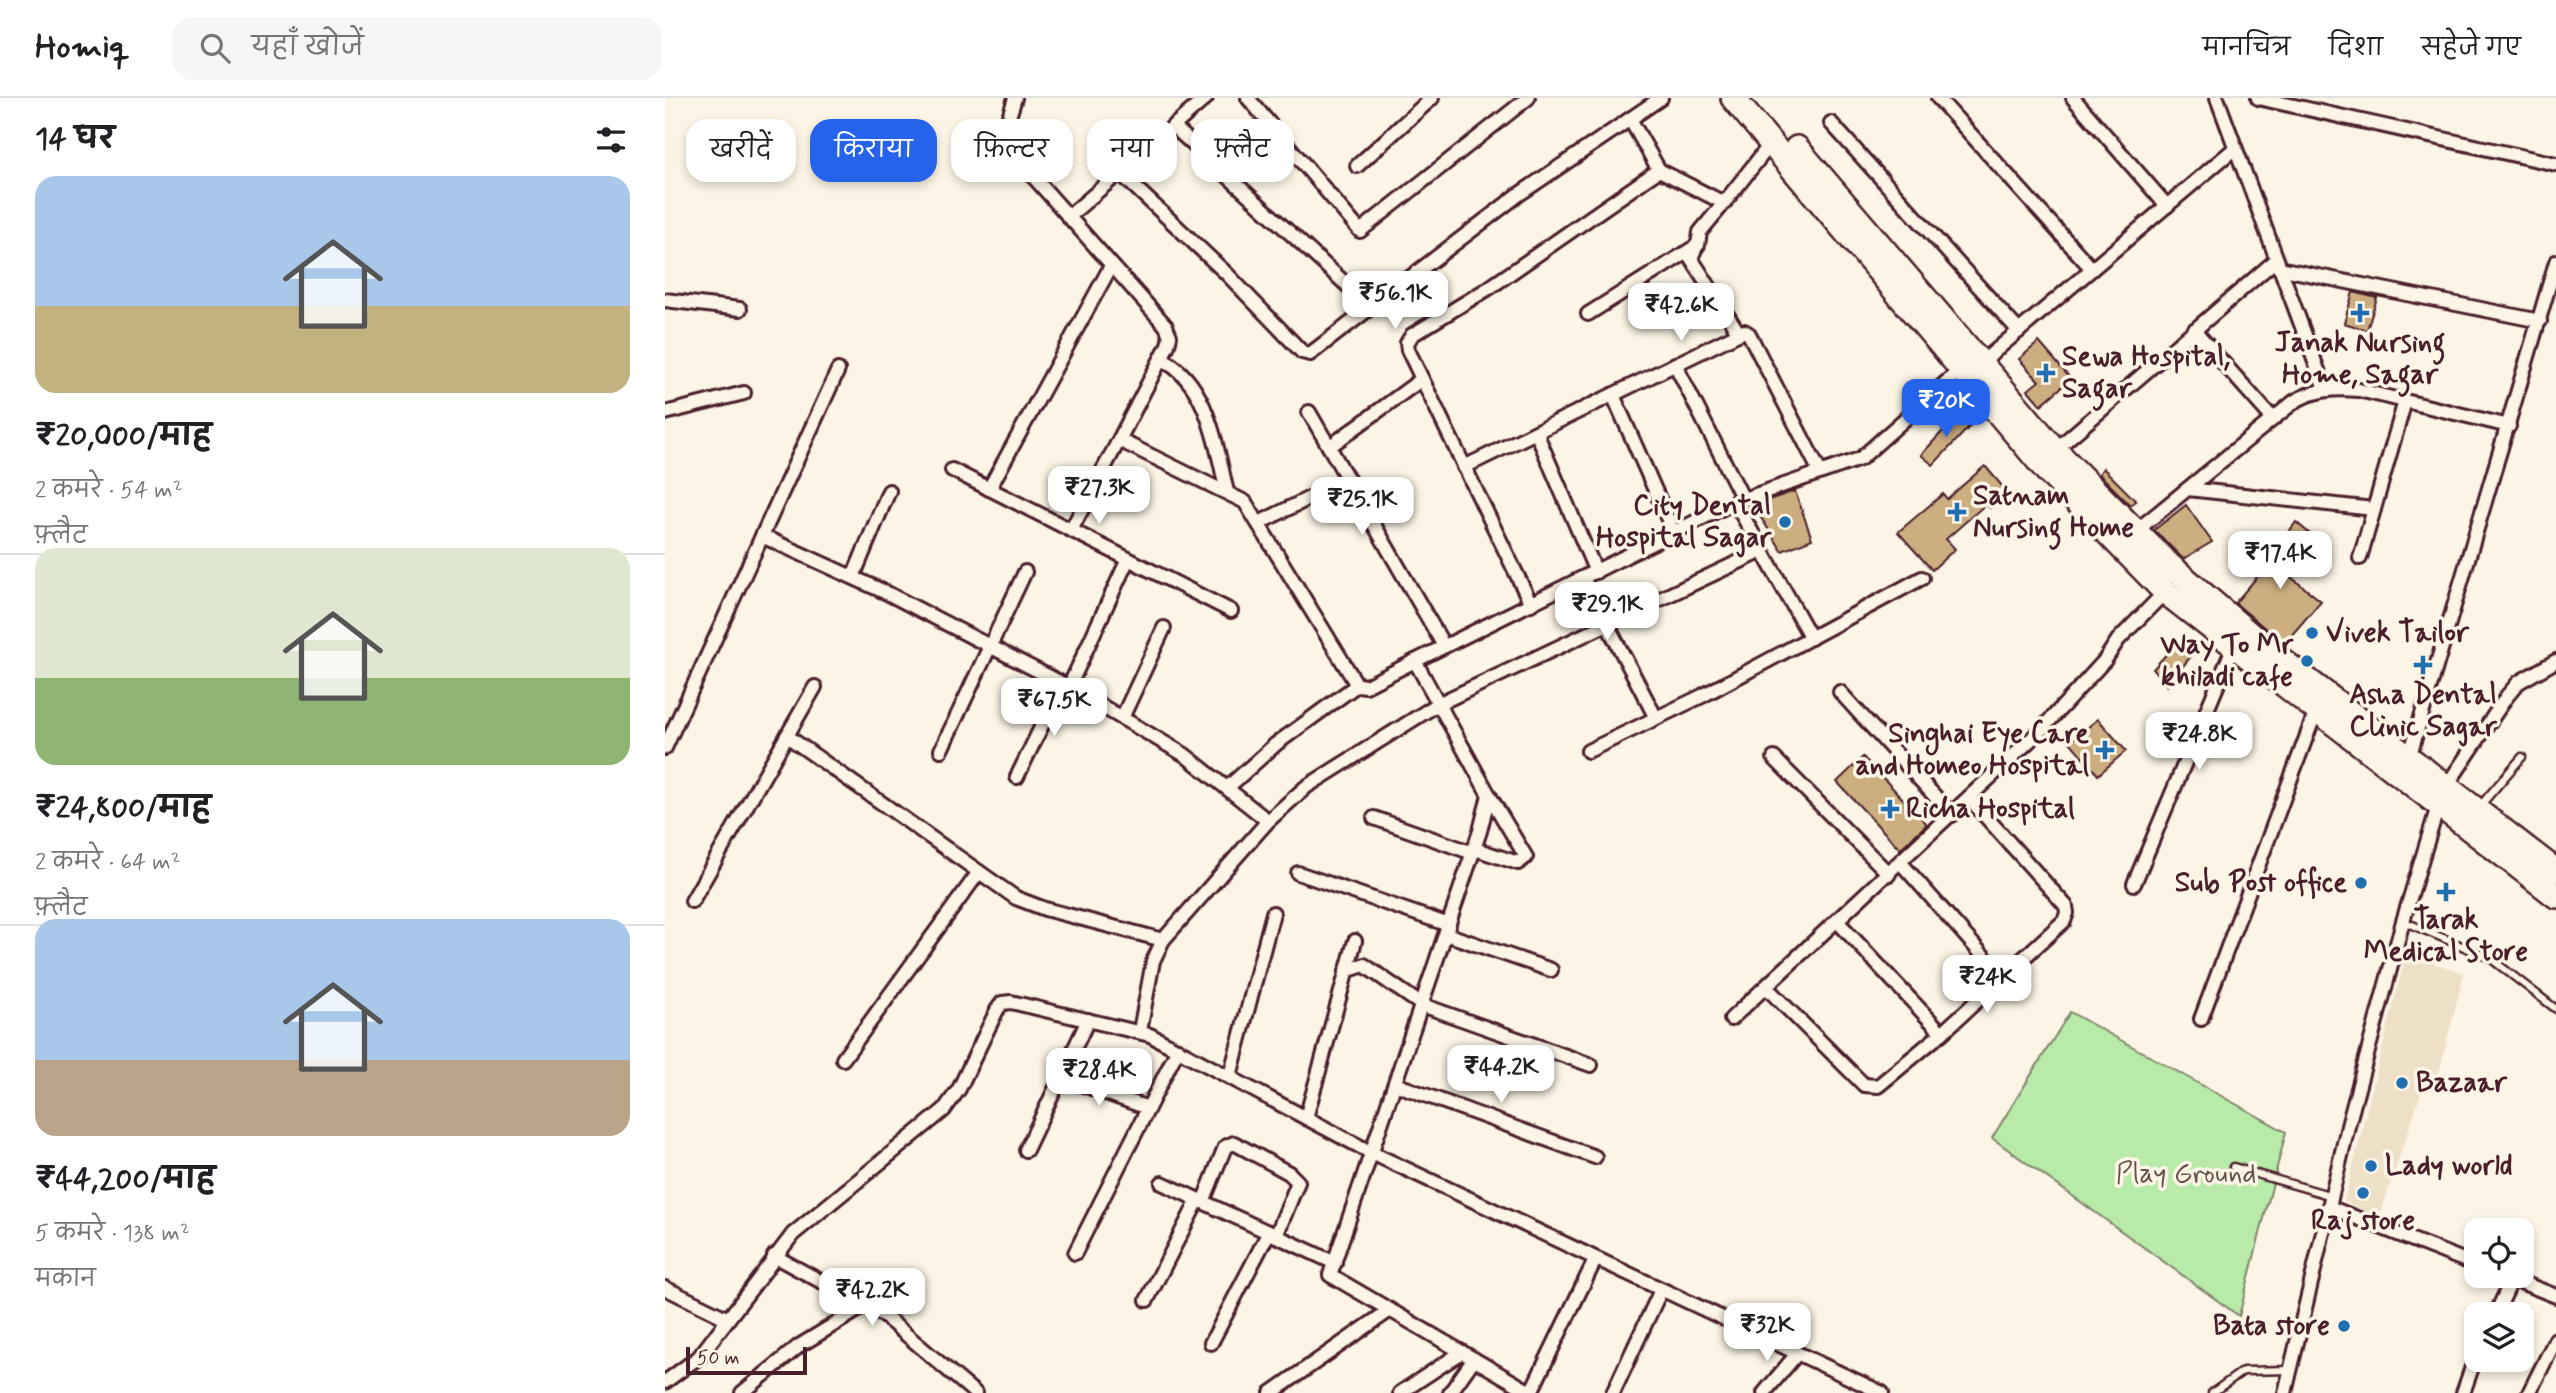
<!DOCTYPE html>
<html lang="hi">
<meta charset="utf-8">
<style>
:root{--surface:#fff;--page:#f6f6f6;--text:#202124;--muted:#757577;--line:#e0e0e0;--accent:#2563eb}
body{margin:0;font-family:Mynerve,"Playpen Sans Deva",sans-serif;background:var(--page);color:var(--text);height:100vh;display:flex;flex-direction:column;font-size:26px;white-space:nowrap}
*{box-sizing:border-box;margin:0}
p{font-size:23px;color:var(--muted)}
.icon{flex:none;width:38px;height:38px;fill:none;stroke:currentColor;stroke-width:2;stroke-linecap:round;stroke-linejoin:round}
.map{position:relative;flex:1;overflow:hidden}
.side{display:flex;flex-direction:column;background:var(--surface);width:665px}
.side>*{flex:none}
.guide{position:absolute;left:21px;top:21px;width:665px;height:63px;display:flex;gap:14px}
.fabs{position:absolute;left:1799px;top:1120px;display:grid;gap:14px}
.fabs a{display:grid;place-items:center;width:70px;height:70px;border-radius:14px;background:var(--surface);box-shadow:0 4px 10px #0003;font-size:35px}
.scale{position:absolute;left:21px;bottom:18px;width:121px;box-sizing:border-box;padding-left:7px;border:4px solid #4a1f2b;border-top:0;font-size:19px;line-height:24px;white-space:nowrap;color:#4a1f2b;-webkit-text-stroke:5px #fcf5e5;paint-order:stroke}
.price{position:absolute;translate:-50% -60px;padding:0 16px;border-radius:14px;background:#fff;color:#222;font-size:23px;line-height:46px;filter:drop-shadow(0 2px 4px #0008)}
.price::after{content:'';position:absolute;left:50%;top:42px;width:21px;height:16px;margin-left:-10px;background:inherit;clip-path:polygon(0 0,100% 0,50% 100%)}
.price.on{background:var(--accent);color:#fff}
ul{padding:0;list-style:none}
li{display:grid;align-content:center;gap:14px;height:371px;padding:0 35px}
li+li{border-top:2px solid var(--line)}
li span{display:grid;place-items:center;height:217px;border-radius:21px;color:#555}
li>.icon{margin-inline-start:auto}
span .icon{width:126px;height:126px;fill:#fffc;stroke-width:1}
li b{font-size:30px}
h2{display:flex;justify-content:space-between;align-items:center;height:84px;padding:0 35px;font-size:30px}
.pill{padding:0 24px;border-radius:21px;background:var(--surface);box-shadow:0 4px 10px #0003;font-size:24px;line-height:63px}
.pill.on{background:var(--accent);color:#fff}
header{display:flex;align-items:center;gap:42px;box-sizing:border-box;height:98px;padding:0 35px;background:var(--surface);border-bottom:2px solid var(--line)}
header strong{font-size:33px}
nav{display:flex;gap:38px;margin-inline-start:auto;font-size:24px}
.search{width:490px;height:63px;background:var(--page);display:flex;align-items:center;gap:18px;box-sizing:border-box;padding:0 24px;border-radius:21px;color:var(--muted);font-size:26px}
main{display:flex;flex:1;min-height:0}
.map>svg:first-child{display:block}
.built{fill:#eee0c7}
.green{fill:#b8eaaa;stroke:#81846a;stroke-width:2}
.building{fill:#ccae80;stroke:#4a1f2b;stroke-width:2}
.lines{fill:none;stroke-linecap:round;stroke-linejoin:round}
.lane-casing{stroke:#4a1f2b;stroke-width:11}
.street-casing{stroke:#4a1f2b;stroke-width:18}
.highway-casing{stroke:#4a1f2b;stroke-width:28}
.lane{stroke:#fcf5e5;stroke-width:6}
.street{stroke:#fcf5e5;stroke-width:12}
.highway{stroke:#fcf5e5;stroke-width:23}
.poi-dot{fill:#1f6fb2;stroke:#fcf5e5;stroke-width:2.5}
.labels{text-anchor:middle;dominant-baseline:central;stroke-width:7;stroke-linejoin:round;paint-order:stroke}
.poi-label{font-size:28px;font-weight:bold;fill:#4a1f2b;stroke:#fcf5e5;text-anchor:start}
.park-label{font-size:28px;fill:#66524b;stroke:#fcf5e5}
</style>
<header>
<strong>Homiq</strong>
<div class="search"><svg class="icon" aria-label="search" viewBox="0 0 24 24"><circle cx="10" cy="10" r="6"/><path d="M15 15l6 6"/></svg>यहाँ खोजें</div>
<nav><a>मानचित्र</a><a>दिशा</a><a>सहेजे गए</a></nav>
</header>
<main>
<section class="side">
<h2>14 घर<svg class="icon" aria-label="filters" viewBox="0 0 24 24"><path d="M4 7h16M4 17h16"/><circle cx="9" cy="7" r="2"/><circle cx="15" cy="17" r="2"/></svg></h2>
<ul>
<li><span style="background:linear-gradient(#a9c7e8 60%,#c2b280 0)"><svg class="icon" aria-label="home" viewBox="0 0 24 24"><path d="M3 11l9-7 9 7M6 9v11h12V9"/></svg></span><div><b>₹20,000/माह</b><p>2 कमरे · 54 m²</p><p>फ़्लैट</p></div></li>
<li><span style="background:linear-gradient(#dfe7d0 60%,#8fb573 0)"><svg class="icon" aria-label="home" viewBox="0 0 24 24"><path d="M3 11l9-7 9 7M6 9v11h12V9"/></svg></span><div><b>₹24,800/माह</b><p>2 कमरे · 64 m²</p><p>फ़्लैट</p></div></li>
<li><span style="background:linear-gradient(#a9c7e8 65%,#b9a48a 0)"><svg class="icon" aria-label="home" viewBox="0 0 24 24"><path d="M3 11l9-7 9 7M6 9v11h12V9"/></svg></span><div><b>₹44,200/माह</b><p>5 कमरे · 138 m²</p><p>मकान</p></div></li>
</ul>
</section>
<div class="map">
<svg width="1891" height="1295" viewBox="0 0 1891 1295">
<rect width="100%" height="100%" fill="#fcf5e5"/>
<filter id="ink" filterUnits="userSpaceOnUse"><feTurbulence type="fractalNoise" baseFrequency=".0143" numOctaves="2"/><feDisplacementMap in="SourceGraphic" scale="14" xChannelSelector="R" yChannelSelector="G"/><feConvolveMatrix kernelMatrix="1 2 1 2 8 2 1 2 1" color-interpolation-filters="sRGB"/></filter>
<g filter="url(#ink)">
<path class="built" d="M1741 856 1799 875 1775 971 1755 998 1714 1119 1679 1103Z"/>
<path class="green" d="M1405 914 1621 1034 1574 1218 1327 1040Z"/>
<g class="building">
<path d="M1688 194 1712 200 1702 232 1679 225Z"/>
<path d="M1374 244 1406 281 1376 307 1363 292 1374 283 1354 261Z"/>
<path d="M1296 313 1305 328 1268 367 1256 357Z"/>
<path d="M1320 368 1343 395 1325 410 1321 406 1281 441 1290 451 1267 472 1233 434 1278 396 1282 401Z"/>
<path d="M1438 370 1471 403 1465 407 1434 376Z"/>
<path d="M1130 393 1147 441 1117 453 1088 407Z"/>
<path d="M1521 407 1547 444 1518 461 1489 432Z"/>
<path d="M1631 424 1645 436 1622 476 1656 503 1619 546 1570 505 1610 458 1607 457Z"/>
<path d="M1514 542 1527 557 1502 588 1488 571Z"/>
<path d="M1433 621 1461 653 1433 677 1405 644Z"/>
<path d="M1198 659 1262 726 1235 751 1172 684Z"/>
</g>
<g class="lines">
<g class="lane-casing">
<g id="lane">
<path d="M1815 708 1857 659"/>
<path d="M1738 823 1825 860 1891 911"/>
<path d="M1568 1069 1667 1098"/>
<path d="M1547 1295 1578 1273 1626 1272"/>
</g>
</g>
<g class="street-casing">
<g id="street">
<path d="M350 0 338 38 341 48 501 228 505 238 503 247 454 342 580 404 692 587 701 588 750 563"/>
<path d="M583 0 695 133 863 0"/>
<path d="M1273 0 1427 171"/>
<path d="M1408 0 1502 108"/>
<path d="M1552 0 1660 291"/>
<path d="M1593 0 1891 66"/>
<path d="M1166 25 1354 233"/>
<path d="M508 28 706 209"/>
<path d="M692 68 767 0"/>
<path d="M454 74 562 176 637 254 645 256 853 97 996 0"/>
<path d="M1059 105 1107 44"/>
<path d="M403 119 541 0"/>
<path d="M1032 147 1026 160 1073 234"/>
<path d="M1614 170 1875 223"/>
<path d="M0 202 75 211"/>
<path d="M923 216 1033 147 1035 134 1059 105 994 72 965 21"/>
<path d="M1529 232 1608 321"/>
<path d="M496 261C543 283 551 348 562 394"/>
<path d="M1010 266 1078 401"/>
<path d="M948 297 1009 435"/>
<path d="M644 314 779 548"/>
<path d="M0 315 79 295"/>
<path d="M871 334 931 474"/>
<path d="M664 349 757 281"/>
<path d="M1390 352 1611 162"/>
<path d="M799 369 1079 233 1084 236 1155 374"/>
<path d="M287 372 566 513"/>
<path d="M324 391 446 168"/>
<path d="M1523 391 1709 411"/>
<path d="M1070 404 1146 540"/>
<path d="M594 425 683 381"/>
<path d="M406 432 454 342"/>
<path d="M1471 433 1630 303C1651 291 1670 290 1694 292L1844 328"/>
<path d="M97 438 222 495 404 589 520 657 603 723"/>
<path d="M1695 460 1740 303"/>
<path d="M188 479 224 393"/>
<path d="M918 480 991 620"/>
<path d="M866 506 743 252 742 245 747 237 824 190 994 72"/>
<path d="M404 589 463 461"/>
<path d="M1175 594 1287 717"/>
<path d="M457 620 499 530"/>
<path d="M122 638 351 800 380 811 498 842"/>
<path d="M0 650 173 272"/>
<path d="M276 652 360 474"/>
<path d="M923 653 1037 598 1257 480"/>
<path d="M1109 660 1224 776"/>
<path d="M1744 660 1891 164"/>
<path d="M352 679 397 586"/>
<path d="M562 690 611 646 692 587"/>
<path d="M709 720 808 755"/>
<path d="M810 751 853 765 861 759 824 697"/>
<path d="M1236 765 1338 880"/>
<path d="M633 775 784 827"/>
<path d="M1469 786 1568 550"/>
<path d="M27 803 150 589"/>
<path d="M1173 824 1277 935"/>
<path d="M781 836 886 872"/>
<path d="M681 873 699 867 757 907 926 967"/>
<path d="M1101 889 1199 987 1213 988 1277 935 1399 823 1402 815 1401 808 1304 700"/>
<path d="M1066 921 1375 633 1440 562 1453 542 1500 494"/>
<path d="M1536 921 1651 613"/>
<path d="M475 933 488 863 498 842 603 723 641 689 773 606 1097 453"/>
<path d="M178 961 314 774"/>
<path d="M565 978 608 815"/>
<path d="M396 979 483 1010"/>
<path d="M730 986 930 1059"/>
<path d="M641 1020 690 843"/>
<path d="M361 1052 423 922"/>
<path d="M497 1085 670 1165"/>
<path d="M538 1104 560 1049 569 1045 624 1075 633 1084 611 1138"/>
<path d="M1664 1109 1811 1167"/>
<path d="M410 1155 513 951"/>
<path d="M109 1158 218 1217 310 1295"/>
<path d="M1840 1178 1891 1198"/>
<path d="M0 1190 63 1221"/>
<path d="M482 1202 533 1102"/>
<path d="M1831 1216 1847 1181"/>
<path d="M546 1245 604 1134"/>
<path d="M0 1284 34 1259 128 1136 279 1012 294 991 332 912 337 905 346 904 485 937 707 1055 1217 1295"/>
<path d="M866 1294 930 1162"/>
<path d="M77 1295 134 1248 201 1207"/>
<path d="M606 1295 725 1212"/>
<path d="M735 1295 797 1254"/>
<path d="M785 1295 809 1261"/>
<path d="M867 1295 665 1177 815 733 824 697 750 563 1070 404 1195 361 1296 271 1317 264 1569 51"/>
<path d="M948 1295 995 1194"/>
<path d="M1099 1295 1131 1257"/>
<path d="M1620 1295 1684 1024 1738 823 1773 708 1781 689 1842 598 1854 584 1891 563"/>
<path d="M1798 1295 1811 1258"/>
<path d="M1864 1295 1891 1241"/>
</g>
</g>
<g class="highway-casing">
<g id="highway">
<path d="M1068 0 1382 373 1500 494 1891 798"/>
<path d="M1132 50 1390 352 1503 466 1601 550 1891 773"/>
</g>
</g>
<use href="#lane" class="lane"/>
<use href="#street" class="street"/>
<use href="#highway" class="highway"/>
</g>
</g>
<g class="poi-dot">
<path d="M1691.5 204.5h7v7h7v7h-7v7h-7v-7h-7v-7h7z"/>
<path d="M1377.5 264.5h7v7h7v7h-7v7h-7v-7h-7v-7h7z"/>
<path d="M1288.5 403.5h7v7h7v7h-7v7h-7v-7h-7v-7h7z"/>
<circle cx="1120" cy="424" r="7"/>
<circle cx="1647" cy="535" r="7"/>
<circle cx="1642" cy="563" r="7"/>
<path d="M1754.5 556.5h7v7h7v7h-7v7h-7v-7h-7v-7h7z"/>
<path d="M1436.5 641.5h7v7h7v7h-7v7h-7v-7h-7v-7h7z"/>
<path d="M1221.5 700.5h7v7h7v7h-7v7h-7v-7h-7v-7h7z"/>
<circle cx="1696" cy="785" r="7"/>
<path d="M1777.5 783.5h7v7h7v7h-7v7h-7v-7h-7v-7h7z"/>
<circle cx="1737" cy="985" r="7"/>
<circle cx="1706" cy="1068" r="7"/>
<circle cx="1698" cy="1095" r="7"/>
<circle cx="1679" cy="1228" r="7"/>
</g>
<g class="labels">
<g class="poi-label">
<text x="1695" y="245" text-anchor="middle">Janak Nursing<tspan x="1695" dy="32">Home, Sagar</tspan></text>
<text x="1397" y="259">Sewa Hospital,<tspan x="1397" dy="32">Sagar</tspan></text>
<text x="1308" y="398">Satnam<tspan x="1308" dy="32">Nursing Home</tspan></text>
<text x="1106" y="408" text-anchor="end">City Dental<tspan x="1106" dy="32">Hospital Sagar</tspan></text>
<text x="1661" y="535">Vivek Tailor</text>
<text x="1628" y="547" text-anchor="end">Way To Mr<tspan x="1628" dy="32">khiladi cafe</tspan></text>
<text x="1758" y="597" text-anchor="middle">Asha Dental<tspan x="1758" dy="32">Clinic Sagar</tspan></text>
<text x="1424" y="636" text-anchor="end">Singhai Eye Care<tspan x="1424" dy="32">and Homeo Hospital</tspan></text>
<text x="1241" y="711">Richa Hospital</text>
<text x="1682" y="785" text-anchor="end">Sub Post office</text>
<text x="1781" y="822" text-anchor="middle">Tarak<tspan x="1781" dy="32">Medical Store</tspan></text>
<text x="1751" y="985">Bazaar</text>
<text x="1720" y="1068">Lady world</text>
<text x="1698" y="1123" text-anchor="middle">Raj store</text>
<text x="1665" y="1228" text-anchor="end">Bata store</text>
</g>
<g class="park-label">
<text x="1521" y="1076">Play Ground</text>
</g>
</g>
</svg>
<div class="fabs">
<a><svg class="icon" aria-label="locate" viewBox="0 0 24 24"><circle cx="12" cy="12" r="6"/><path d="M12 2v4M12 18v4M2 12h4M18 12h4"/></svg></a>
<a><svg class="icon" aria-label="layers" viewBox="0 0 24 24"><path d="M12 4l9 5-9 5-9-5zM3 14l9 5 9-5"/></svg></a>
</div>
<div class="scale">50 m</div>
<b class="price" style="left:730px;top:233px">₹56.1K</b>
<b class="price" style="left:1016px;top:245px">₹42.6K</b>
<b class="price on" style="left:1281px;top:341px">₹20K</b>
<b class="price" style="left:434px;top:428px">₹27.3K</b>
<b class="price" style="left:697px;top:439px">₹25.1K</b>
<b class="price" style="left:1615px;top:493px">₹17.4K</b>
<b class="price" style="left:942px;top:544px">₹29.1K</b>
<b class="price" style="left:389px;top:640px">₹67.5K</b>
<b class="price" style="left:1534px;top:674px">₹24.8K</b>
<b class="price" style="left:1322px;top:917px">₹24K</b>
<b class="price" style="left:836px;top:1007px">₹44.2K</b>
<b class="price" style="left:434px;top:1010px">₹28.4K</b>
<b class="price" style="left:207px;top:1230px">₹42.2K</b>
<b class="price" style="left:1102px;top:1265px">₹32K</b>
<div class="guide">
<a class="pill">खरीदें</a>
<a class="pill on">किराया</a>
<a class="pill">फ़िल्टर</a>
<a class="pill">नया</a>
<a class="pill">फ़्लैट</a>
</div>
</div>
</main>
